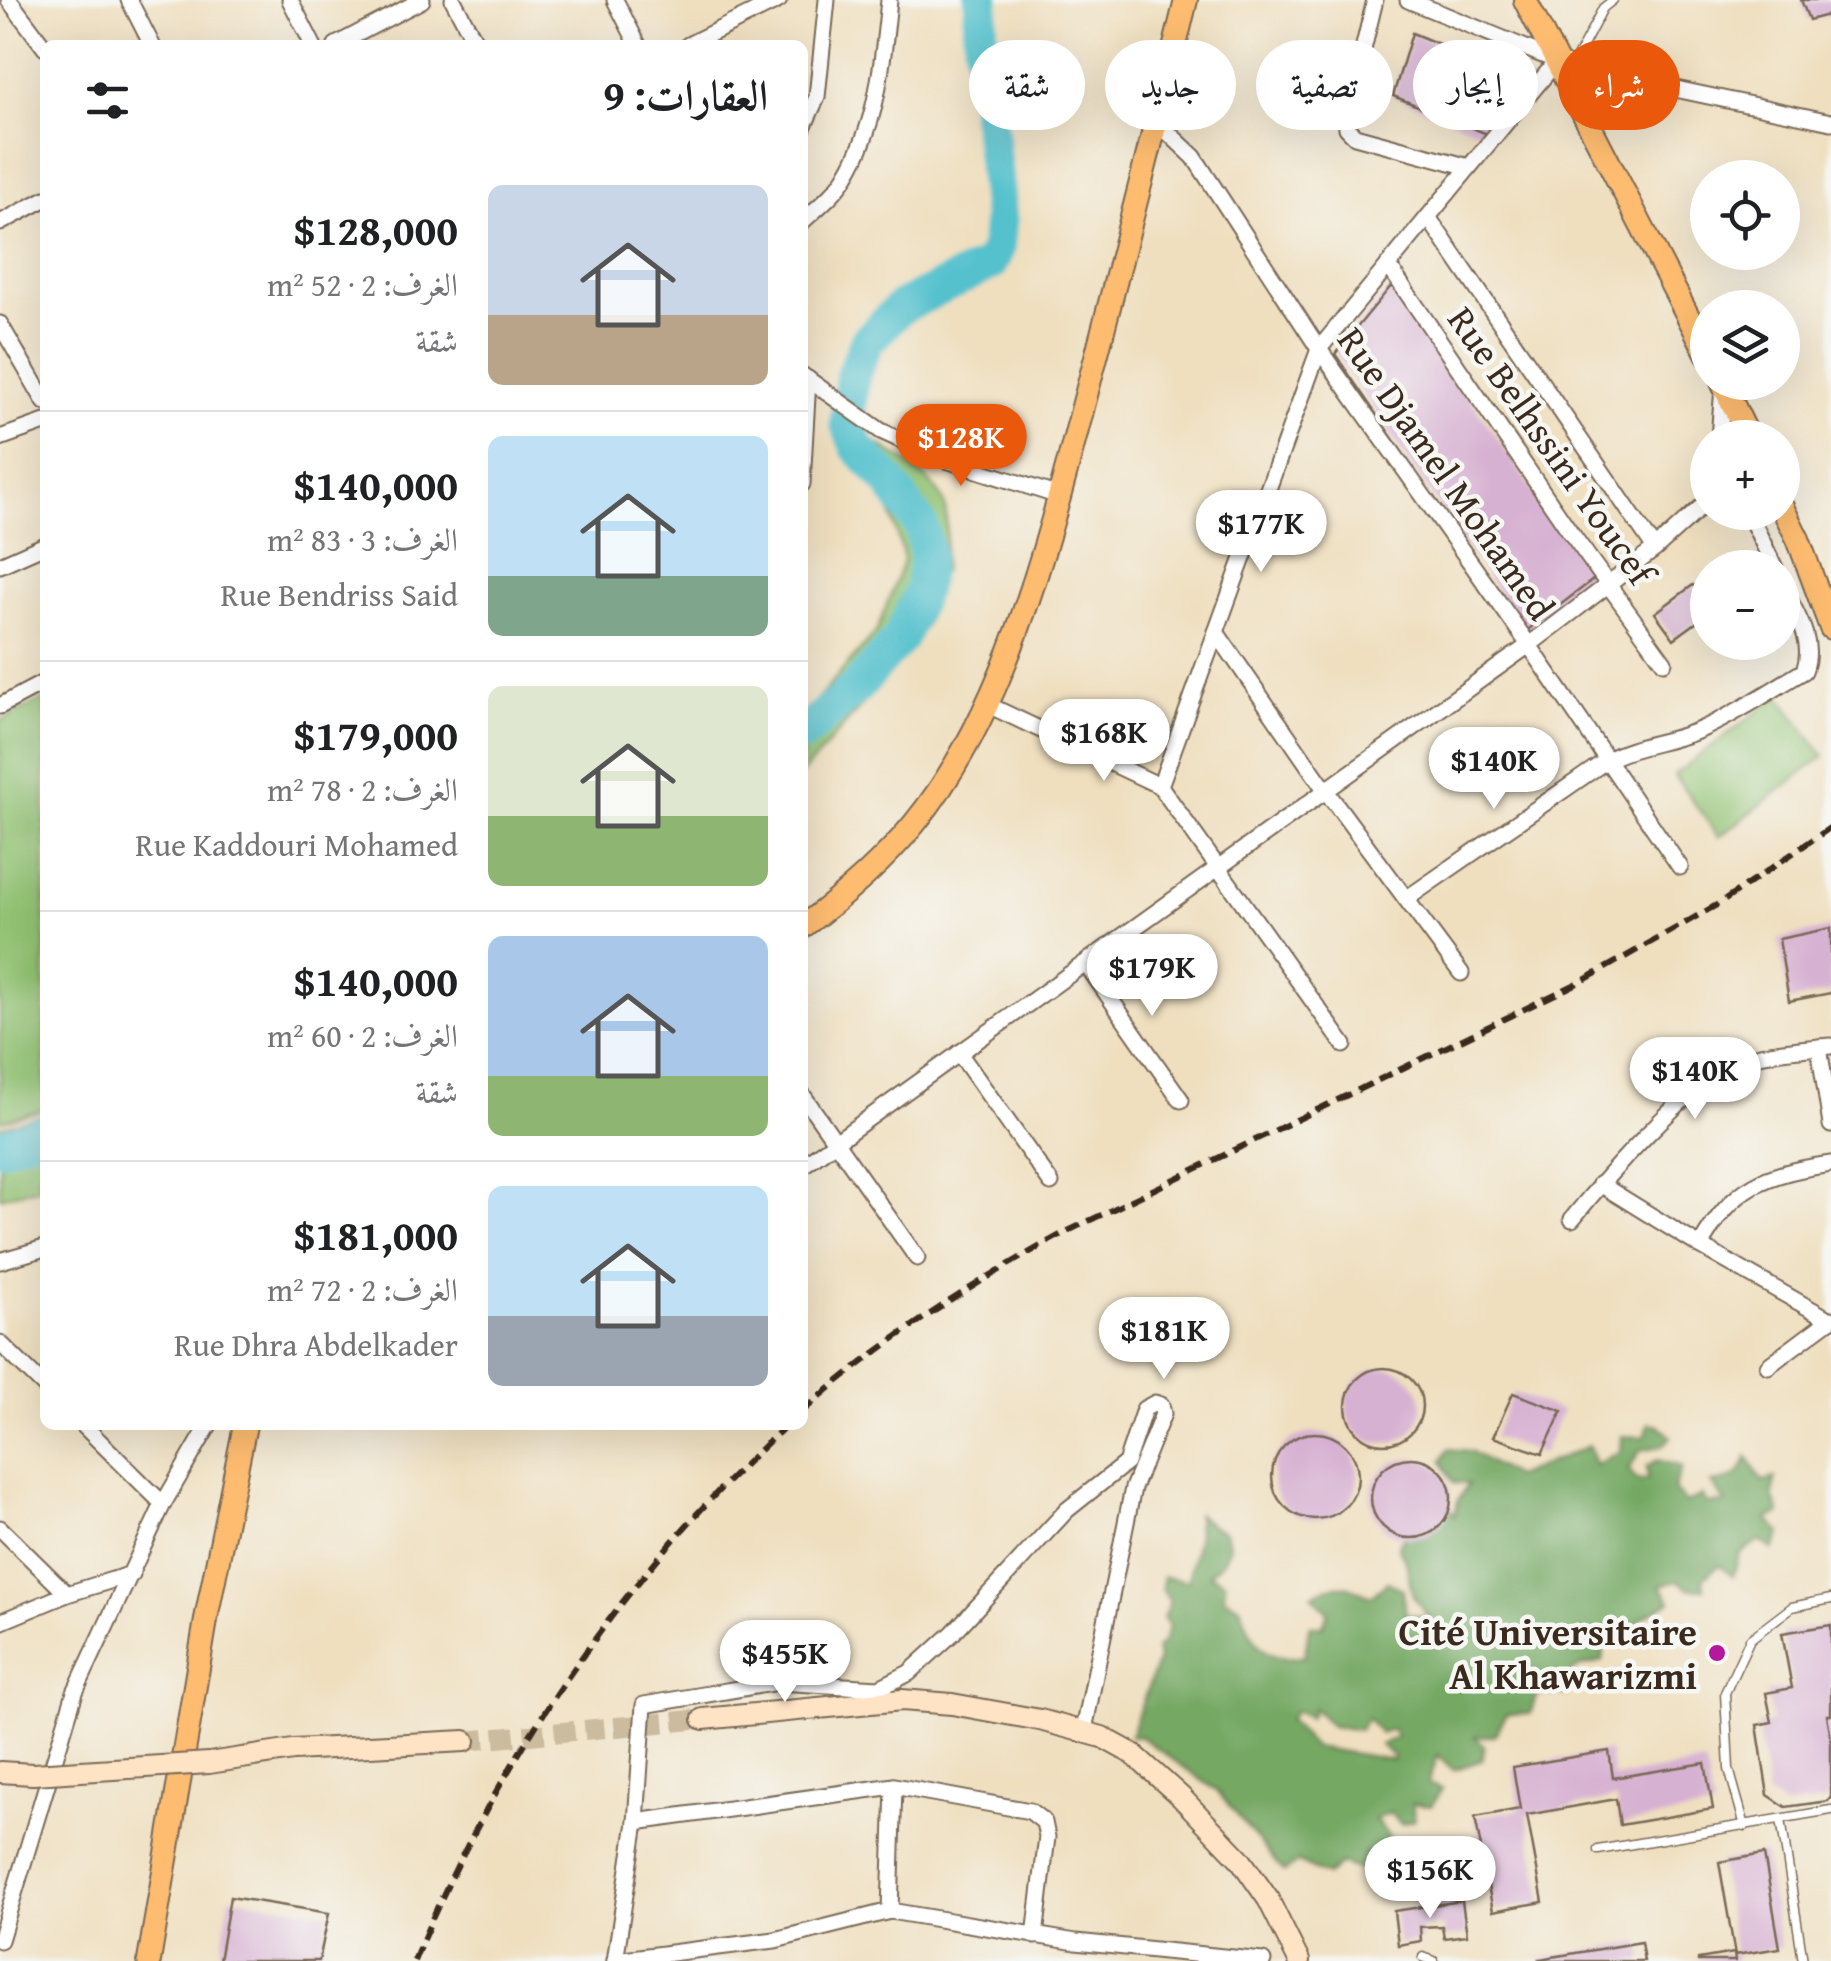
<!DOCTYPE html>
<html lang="ar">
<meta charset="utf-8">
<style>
:root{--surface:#fff;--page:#f2f2f2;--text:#202124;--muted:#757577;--line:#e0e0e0;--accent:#ea580c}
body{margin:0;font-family:"Gentium Book Plus",Amiri,serif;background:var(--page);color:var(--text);direction:rtl;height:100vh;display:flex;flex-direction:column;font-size:38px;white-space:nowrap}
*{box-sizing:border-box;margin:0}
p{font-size:32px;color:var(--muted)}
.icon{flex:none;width:55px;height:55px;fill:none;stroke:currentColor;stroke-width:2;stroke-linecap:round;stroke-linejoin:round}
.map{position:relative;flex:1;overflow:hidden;direction:ltr}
.panel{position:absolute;left:40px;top:40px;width:768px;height:1390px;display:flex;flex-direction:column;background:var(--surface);border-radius:15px;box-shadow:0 10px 40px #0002;direction:rtl}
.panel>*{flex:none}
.guide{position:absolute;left:838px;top:40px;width:842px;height:90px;direction:rtl;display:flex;gap:20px}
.buttons{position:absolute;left:1690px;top:160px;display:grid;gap:20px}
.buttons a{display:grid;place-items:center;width:110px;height:110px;border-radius:50%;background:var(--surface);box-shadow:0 10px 40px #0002;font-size:50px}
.price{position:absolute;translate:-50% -85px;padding:0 22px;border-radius:35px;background:#fff;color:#222;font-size:32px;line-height:65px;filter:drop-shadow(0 2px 5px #0008)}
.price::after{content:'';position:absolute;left:50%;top:60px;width:30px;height:22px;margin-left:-15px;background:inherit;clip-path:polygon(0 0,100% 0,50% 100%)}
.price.on{background:var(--accent);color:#fff}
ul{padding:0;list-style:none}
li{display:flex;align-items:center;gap:30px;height:250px;padding:0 40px}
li+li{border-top:2px solid var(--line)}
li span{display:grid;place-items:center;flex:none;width:280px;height:200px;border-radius:15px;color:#555}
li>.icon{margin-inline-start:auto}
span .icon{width:120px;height:120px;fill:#fffc;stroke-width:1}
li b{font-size:42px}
h2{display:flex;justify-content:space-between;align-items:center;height:120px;padding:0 40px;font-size:42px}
.chip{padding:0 35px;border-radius:45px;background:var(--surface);box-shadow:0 10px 40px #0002;font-size:35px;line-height:90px}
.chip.on{background:var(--accent);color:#fff}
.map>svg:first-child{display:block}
.green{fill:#92c272;stroke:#667648;stroke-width:2.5}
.forest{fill:#75a864;stroke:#586941;stroke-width:2.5;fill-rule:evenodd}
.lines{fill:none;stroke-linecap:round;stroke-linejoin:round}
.river{stroke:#54c1cd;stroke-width:35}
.building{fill:#d7b1d2}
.secondary-tunnel{stroke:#cbbb9f;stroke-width:20;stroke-dasharray:20 10;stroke-linecap:butt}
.lane-casing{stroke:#7a6956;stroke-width:11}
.street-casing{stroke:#7a6956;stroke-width:19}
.secondary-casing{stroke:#7a6956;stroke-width:24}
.primary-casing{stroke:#7a6956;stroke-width:26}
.lane{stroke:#fff;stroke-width:8}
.street{stroke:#fff;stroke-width:15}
.secondary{stroke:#fee4c5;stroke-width:20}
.primary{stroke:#fdbc6f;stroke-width:22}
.rail{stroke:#3b2a1e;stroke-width:6;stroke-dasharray:15 8;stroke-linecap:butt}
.secondary-bridge-casing{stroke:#7a6956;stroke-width:24;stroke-linecap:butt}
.secondary-bridge{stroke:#fee4c5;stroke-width:20}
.poi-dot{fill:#b5179e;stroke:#f6f6f2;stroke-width:4}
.labels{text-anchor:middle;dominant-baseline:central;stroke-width:9;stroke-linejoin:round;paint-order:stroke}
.street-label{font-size:38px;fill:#3b2a1e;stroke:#f6f6f2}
.poi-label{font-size:38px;font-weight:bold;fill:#3b2a1e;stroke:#f6f6f2;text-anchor:end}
</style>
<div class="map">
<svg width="1831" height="1961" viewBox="0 0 1831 1961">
<rect width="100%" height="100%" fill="#f6f6f2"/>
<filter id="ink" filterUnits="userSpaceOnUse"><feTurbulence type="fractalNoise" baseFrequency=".01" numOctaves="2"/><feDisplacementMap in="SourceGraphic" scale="20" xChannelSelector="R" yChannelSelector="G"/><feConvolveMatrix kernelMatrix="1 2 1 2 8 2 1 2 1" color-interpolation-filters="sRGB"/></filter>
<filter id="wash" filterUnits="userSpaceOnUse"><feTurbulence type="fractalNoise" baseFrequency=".0048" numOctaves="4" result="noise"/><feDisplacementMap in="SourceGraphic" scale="40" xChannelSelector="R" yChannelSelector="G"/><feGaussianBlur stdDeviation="2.25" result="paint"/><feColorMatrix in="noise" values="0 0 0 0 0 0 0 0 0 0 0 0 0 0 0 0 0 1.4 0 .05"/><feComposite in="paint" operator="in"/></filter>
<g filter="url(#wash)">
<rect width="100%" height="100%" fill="#efdfbf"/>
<g class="green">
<path d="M840 423C868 438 938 474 945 507 949 526 944 552 943 572L930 577 939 583 924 626 909 651 803 773 804 730 838 718 858 686 878 679 890 657 894 637 877 650 873 679 851 681 834 715 803 726V716L877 631 904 559 888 503Z"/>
<path d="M1779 695 1824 756 1719 837 1674 775Z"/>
<path d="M45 699V1109L0 1121V721Z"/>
<path d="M45 1114V1172L38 1176 40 1187 0 1197V1127Z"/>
</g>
<path class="forest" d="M1649 1423 1659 1425 1671 1437 1662 1446 1640 1450 1629 1470 1637 1481 1648 1479 1647 1466 1658 1460 1682 1467 1674 1489 1686 1503 1702 1496 1707 1504 1726 1503 1711 1483C1731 1481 1741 1478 1747 1457L1762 1481 1775 1478 1773 1496 1780 1514 1767 1519 1781 1534 1774 1550 1759 1540 1739 1555 1733 1576 1719 1565 1703 1578 1704 1589 1688 1588 1679 1581 1660 1585 1671 1601 1638 1621 1624 1647 1604 1645 1603 1661 1581 1666 1566 1676V1695L1537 1694 1530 1714H1507L1494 1736H1475L1484 1746 1482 1760 1453 1770 1438 1755 1428 1784 1442 1789 1431 1806 1412 1804 1415 1820 1401 1824 1390 1813 1375 1819 1389 1837 1378 1862 1366 1853 1359 1870 1341 1863 1327 1876 1298 1862 1284 1872 1217 1791 1141 1737 1130 1736 1158 1660 1156 1649 1164 1642 1169 1625 1163 1618 1170 1602 1162 1589 1163 1577 1188 1581 1198 1534 1197 1514 1212 1526 1225 1532 1230 1546 1223 1561 1209 1574 1225 1582 1224 1598 1240 1606C1252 1640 1263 1666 1305 1655L1309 1626H1323L1328 1612 1312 1595C1337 1581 1346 1584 1371 1596L1387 1582 1403 1589 1406 1614 1429 1618 1413 1596 1406 1562 1398 1547 1411 1524 1435 1517 1444 1501 1455 1516 1458 1500 1468 1484 1454 1483 1442 1461 1448 1449 1470 1451 1515 1477 1589 1446 1595 1465 1621 1451 1622 1436 1645 1437ZM1313 1708 1331 1726 1359 1730 1367 1718 1380 1733 1392 1729 1396 1737 1380 1745 1394 1757 1393 1760 1314 1747 1289 1720 1295 1711 1309 1718Z"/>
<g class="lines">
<g class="river">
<path d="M802 735 858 686 901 637 922 588 927 555 921 526 889 481 858 448 847 423 853 374 867 341 901 307 990 264 997 249 1000 220 980 33 982 0"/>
<path d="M0 1147 45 1131"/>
</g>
</g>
<g id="blocks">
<g class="building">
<path d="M1801 0H1831V14L1809 20Z"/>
<path d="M1412 33 1535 83 1492 136 1393 96Z"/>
<path d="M1392 285 1594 579 1525 632 1335 354Z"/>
<path d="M1693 585 1708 604V614L1674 639 1655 613Z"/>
<path d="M1831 928V993L1789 1001 1779 939Z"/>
<circle cx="1384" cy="1406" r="38"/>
<path d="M1513 1393 1562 1411 1542 1454 1493 1437Z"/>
<circle cx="1315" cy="1476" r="43"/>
<circle cx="1411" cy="1498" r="40"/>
<path d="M1831 1625V1715H1827L1831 1738V1797L1828 1801 1786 1807 1768 1795 1757 1725 1772 1722 1766 1693 1792 1688 1782 1633Z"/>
<path d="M1609 1751 1613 1778 1705 1763 1713 1809 1620 1825 1616 1799 1527 1815 1543 1902 1493 1911 1475 1817 1520 1809 1513 1767Z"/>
<path d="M1764 1854 1780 1948 1735 1955 1719 1862Z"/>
<path d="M230 1897 329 1913 319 1961H219Z"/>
<path d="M1462 1901 1467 1935 1444 1938 1442 1926 1420 1927 1421 1941 1398 1945 1394 1911Z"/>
<path d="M1641 1942 1644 1961H1541L1540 1959Z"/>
<path d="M1734 1953 1735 1961H1698V1959Z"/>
</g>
</g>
</g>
<g filter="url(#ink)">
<use href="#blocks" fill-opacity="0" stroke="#7a6956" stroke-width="2.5"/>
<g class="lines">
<path class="secondary-tunnel" d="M465 1741 703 1719"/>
<g class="lane-casing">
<g id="lane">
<path d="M1572 67 1603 8 1613 0"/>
<path d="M1781 1819 1803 1961"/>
<path d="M1745 1826 1729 1769 1725 1693 1750 1639 1792 1607 1831 1599"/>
<path d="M1598 1850 1831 1810"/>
<path d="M1423 1957 1434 1961"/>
</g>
</g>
<g class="street-casing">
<g id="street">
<path d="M9 0 45 48"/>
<path d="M129 0 152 45"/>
<path d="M290 0 313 45"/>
<path d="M453 0 477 45"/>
<path d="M615 0 638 45"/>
<path d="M1375 0 1346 120 1347 128 1355 136 1469 167"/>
<path d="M1408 0 1572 67 1831 122"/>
<path d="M336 45 422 0"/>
<path d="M688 45 779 0"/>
<path d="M1157 122 1194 157 1319 349 1529 645 1680 867"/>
<path d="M802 130 817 97 827 0"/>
<path d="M1428 217 1655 549"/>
<path d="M802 222C817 208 836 193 846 176 878 124 883 59 889 0"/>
<path d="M0 223 45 199"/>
<path d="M1388 265 1571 533 1664 662"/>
<path d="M0 324 45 402"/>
<path d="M802 375 881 431 940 458 1059 496"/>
<path d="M0 438 45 422"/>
<path d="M1719 438 1723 387"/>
<path d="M802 484 808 379"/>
<path d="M1748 512 1775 568"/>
<path d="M0 565 45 545"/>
<path d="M1216 632 1326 791 1461 973"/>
<path d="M986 704 1160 786 1344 1045"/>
<path d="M0 706 45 682"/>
<path d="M1160 786 1319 349 1556 62"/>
<path d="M1406 899 1607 760C1637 744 1671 743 1702 729 1738 713 1771 690 1804 671 1816 641 1795 612 1782 585"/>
<path d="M1086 964 1181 1100"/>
<path d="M1819 1047 1831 1125"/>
<path d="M959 1053 1051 1183"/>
<path d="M802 1094 917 1258"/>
<path d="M802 1166 1529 645 1655 549 1708 501"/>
<path d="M1600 1184 1700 1246 1830 1320"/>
<path d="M1572 1219C1605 1178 1686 1086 1732 1064 1760 1051 1801 1049 1831 1046"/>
<path d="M1700 1246C1734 1185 1764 1174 1831 1164"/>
<path d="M0 1261 45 1248"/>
<path d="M0 1343 45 1387"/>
<path d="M1768 1366 1831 1319"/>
<path d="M83 1425 163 1504"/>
<path d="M0 1528 67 1594"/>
<path d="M0 1622 67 1594 132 1574"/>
<path d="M636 1822 894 1786 1030 1811 1044 1822 1047 1837 1035 1936"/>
<path d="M890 1911 894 1786"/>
<path d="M0 1940 75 1692 163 1504 209 1425"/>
<path d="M615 1960 775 1940 890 1911 1076 1942 1263 1961"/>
<path d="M615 1961 636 1822 644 1705 778 1682 879 1688 909 1673 953 1633 1067 1510 1126 1463 1144 1409 1155 1403 1161 1405 1163 1414 1133 1488 1084 1730"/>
</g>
</g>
<g class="secondary-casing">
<g id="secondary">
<path d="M703 1719 902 1700 952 1704 1040 1720 1102 1737 1133 1754 1181 1797 1240 1859 1268 1899 1299 1961"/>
<path d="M209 1763 293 1750 465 1741"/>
<path d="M0 1772 33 1774"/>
</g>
</g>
<g class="primary-casing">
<g id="primary">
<path d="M1525 0 1708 355"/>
<path d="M1722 382 1749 438"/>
<path d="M1782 507 1798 539 1831 628"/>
<path d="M802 927C843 897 882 863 914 824 1014 702 1055 511 1095 361 1126 241 1157 121 1186 0"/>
<path d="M149 1961 207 1614 245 1425"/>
</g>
</g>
<use href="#lane" class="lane"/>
<use href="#street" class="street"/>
<use href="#secondary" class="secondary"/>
<use href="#primary" class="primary"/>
<g class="rail">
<path d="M802 1412C882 1341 972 1284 1064 1233L1586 979 1722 902 1831 827"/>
<path d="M414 1961C494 1766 629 1565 787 1425"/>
</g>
<g class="secondary-bridge-casing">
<path id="secondary-bridge" d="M33 1774 209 1763"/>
</g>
<use href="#secondary-bridge" class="secondary-bridge"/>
</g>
</g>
<circle class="poi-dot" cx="1717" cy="1653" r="10"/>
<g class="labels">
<g class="street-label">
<text transform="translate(1552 445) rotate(55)">Rue Belhssini Youcef</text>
<text transform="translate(1447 473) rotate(55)">Rue Djamel Mohamed</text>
</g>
<g class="poi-label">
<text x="1697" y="1631">Cité Universitaire<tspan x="1697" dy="44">Al Khawarizmi</tspan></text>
</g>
</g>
</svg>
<div class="buttons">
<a><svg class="icon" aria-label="locate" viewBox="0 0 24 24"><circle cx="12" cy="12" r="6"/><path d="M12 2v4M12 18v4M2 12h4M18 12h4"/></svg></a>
<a><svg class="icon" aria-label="layers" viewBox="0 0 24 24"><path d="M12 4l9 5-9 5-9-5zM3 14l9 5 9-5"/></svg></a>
<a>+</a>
<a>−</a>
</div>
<b class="price on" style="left:961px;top:489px">$128K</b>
<b class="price" style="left:1261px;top:575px">$177K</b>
<b class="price" style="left:1104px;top:784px">$168K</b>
<b class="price" style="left:1494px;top:812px">$140K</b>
<b class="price" style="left:1152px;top:1019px">$179K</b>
<b class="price" style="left:1695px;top:1122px">$140K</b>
<b class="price" style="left:1164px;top:1382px">$181K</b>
<b class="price" style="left:785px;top:1705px">$455K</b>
<b class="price" style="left:1430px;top:1921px">$156K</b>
<div class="guide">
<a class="chip on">شراء</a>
<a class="chip">إيجار</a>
<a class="chip">تصفية</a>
<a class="chip">جديد</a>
<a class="chip">شقة</a>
</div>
<section class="panel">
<h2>العقارات: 9<svg class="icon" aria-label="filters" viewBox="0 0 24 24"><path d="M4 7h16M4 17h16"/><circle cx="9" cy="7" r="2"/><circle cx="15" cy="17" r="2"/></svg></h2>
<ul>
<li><span style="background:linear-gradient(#c9d6e8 65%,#b9a48a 0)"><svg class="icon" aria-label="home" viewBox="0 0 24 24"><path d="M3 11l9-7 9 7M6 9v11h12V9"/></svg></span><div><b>$128,000</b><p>الغرف: 2 · 52 m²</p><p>شقة</p></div></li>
<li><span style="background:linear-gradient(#bfe0f5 70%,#7fa58c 0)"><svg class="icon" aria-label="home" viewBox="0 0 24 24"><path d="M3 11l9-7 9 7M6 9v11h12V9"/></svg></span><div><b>$140,000</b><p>الغرف: 3 · 83 m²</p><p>Rue Bendriss Said</p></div></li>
<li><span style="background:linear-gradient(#dfe7d0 65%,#8fb573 0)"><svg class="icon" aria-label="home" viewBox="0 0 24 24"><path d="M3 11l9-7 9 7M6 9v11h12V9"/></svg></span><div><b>$179,000</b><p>الغرف: 2 · 78 m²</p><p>Rue Kaddouri Mohamed</p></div></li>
<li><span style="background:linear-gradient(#a9c7e8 70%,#8fb573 0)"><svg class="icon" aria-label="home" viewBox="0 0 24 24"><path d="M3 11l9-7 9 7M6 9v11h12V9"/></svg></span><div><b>$140,000</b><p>الغرف: 2 · 60 m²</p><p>شقة</p></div></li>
<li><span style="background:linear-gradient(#bfe0f5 65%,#9aa5b1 0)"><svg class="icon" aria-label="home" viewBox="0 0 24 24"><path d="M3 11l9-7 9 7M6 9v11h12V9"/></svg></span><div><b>$181,000</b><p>الغرف: 2 · 72 m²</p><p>Rue Dhra Abdelkader</p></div></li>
</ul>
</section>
</div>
